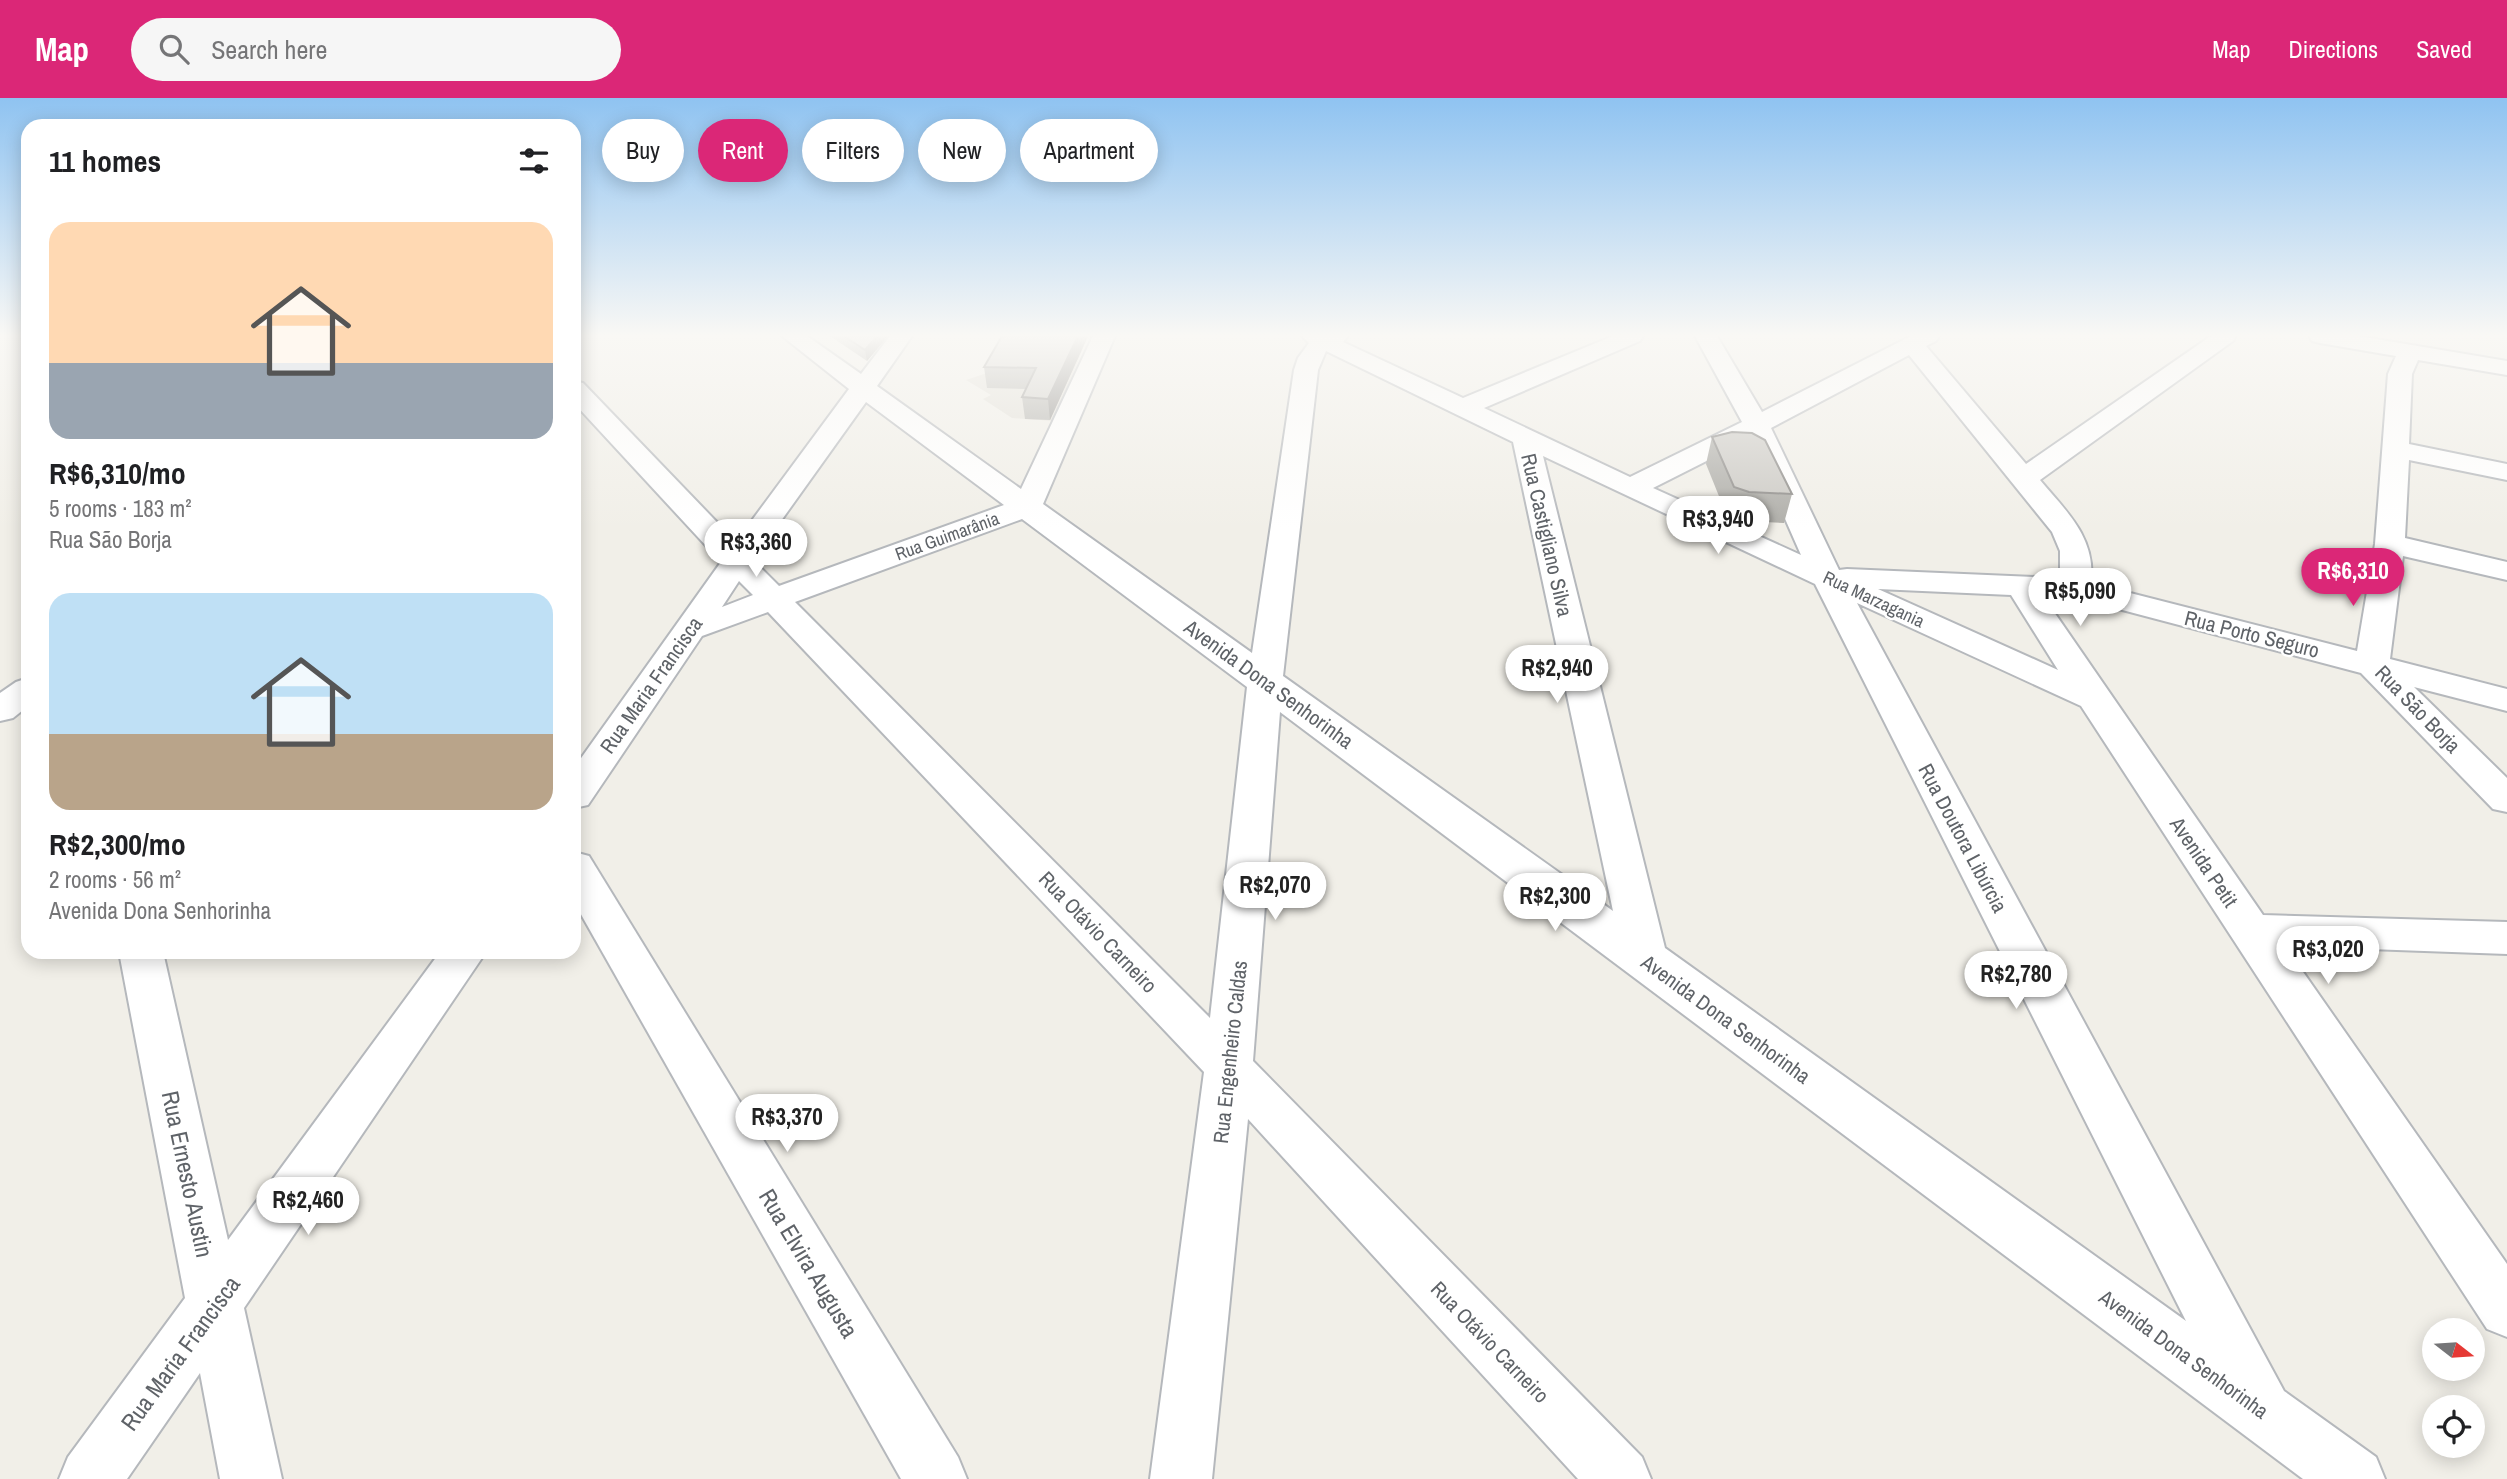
<!DOCTYPE html>
<meta charset="utf-8">
<style>
:root{--surface:#fff;--page:#f6f6f6;--text:#202124;--muted:#757577;--accent:#db2777}
body{margin:0;font-family:"Archivo Narrow",sans-serif;background:var(--page);color:var(--text);height:100vh;display:flex;flex-direction:column;font-size:26px;white-space:nowrap}
*{box-sizing:border-box;margin:0}
p{font-size:23px;color:var(--muted)}
.icon{flex:none;width:38px;height:38px;fill:none;stroke:currentColor;stroke-width:2;stroke-linecap:round;stroke-linejoin:round}
.map{position:relative;flex:1;overflow:hidden}
.panel{position:absolute;left:21px;top:21px;width:560px;height:840px;display:flex;flex-direction:column;background:var(--surface);border-radius:21px;box-shadow:0 4px 18px #0003}
.panel>*{flex:none}
.top-card{position:absolute;left:602px;top:21px;width:665px;height:63px;display:flex;gap:14px}
.needle{width:46px;rotate:107deg}
.tools{position:absolute;left:2422px;top:1220px;display:grid;gap:14px}
.tools a{display:grid;place-items:center;width:63px;height:63px;border-radius:50%;background:var(--surface);box-shadow:0 4px 18px #0003;font-size:35px}
.price{position:absolute;translate:-50% -60px;padding:0 16px;border-radius:24px;background:#fff;color:#222;font-size:23px;line-height:46px;filter:drop-shadow(0 2px 4px #0008)}
.price::after{content:'';position:absolute;left:50%;top:42px;width:21px;height:16px;margin-left:-10px;background:inherit;clip-path:polygon(0 0,100% 0,50% 100%)}
.price.on{background:var(--accent);color:#fff}
ul{padding:0;list-style:none}
li{display:grid;align-content:center;gap:14px;height:371px;padding:0 28px}
li span{display:grid;place-items:center;height:217px;border-radius:21px;color:#555}
li>.icon{margin-inline-start:auto}
span .icon{width:126px;height:126px;fill:#fffc;stroke-width:1}
li b{font-size:30px}
h2{display:flex;justify-content:space-between;align-items:center;height:84px;padding:0 28px;font-size:30px}
.tag{padding:0 24px;border-radius:32px;background:var(--surface);box-shadow:0 4px 18px #0003;font-size:24px;line-height:63px}
.tag.on{background:var(--accent);color:#fff}
header{display:flex;align-items:center;gap:42px;box-sizing:border-box;height:98px;padding:0 35px;background:var(--accent);color:#fff}
header strong{font-size:33px}
nav{display:flex;gap:38px;margin-inline-start:auto;font-size:24px}
.search{width:490px;height:63px;background:var(--page);display:flex;align-items:center;gap:18px;box-sizing:border-box;padding:0 24px;border-radius:38px;color:var(--muted);font-size:26px}
.map>svg:first-child{display:block}
.education{fill:#e1ded6}
.lines{fill:none;stroke-linecap:round;stroke-linejoin:round}
.minor-casing{stroke:#b5b8bc;stroke-width:4}
.minor{fill:#fff;fill-rule:evenodd}
.wall{fill:#afaea9}
.shaded-wall{fill:#8f8d8a}
.building{fill:#cccac5;stroke:#8f8d8a;stroke-width:2}
.labels{text-anchor:middle;dominant-baseline:central;stroke-width:5;stroke-linejoin:round;paint-order:stroke}
.far-street-label{font-size:18px;fill:#5f6368;stroke:#fff}
.street-label{font-size:21px;fill:#5f6368;stroke:#fff}
.near-street-label{font-size:24px;fill:#5f6368;stroke:#fff}
</style>
<header>
<strong>Map</strong>
<div class="search"><svg class="icon" aria-label="search" viewBox="0 0 24 24"><circle cx="10" cy="10" r="6"/><path d="M15 15l6 6"/></svg>Search here</div>
<nav><a>Map</a><a>Directions</a><a>Saved</a></nav>
</header>
<div class="map">
<svg width="2507" height="1381" viewBox="0 0 2507 1381">
<rect width="100%" height="100%" fill="#f1efe8"/>
<path class="education" d="M1005 238H1088L1054 323 1012 320 983 301 991 297 966 282 987 275Z"/>
<g class="lines">
<g class="minor-casing">
<g id="minor">
<path d="M782 238H807L861 276 890 238H912L877 288 1021 391 1093 238H1115L1043 406 1252 555 1294 272 1298 260 1309 245 1302 238H1348L1343 244 1463 300 1613 238H1643L1640 243 1484 310 1630 379 1742 324 1695 238H1717L1762 314 1911 238H1939L1936 243 1926 248 2026 366 2211 238H2236L2233 243 2040 382C2067 414 2096 440 2091 485L2357 553 2375 446 2388 276 2396 258 2320 245 2312 243 2309 238H2358L2507 263V277L2418 262 2412 276 2409 346 2507 366V382L2409 362 2405 440 2507 464V482L2403 458 2390 561 2507 591V613L2414 589 2507 680V714L2493 711 2361 575 2073 499 2043 498 2263 817 2507 824V856L2285 848 2507 1166V1239L2487 1231 2081 608 1857 505 2284 1293 2376 1359 2385 1381H2303L1280 614 1253 963 1642 1359 1651 1381H1578L1248 1021 1212 1381H1150L1204 974 768 514 702 538 588 707 574 710V670L721 464 574 305V283L583 285 736 444 849 291ZM1326 253 1513 344 1613 813 1283 578 1318 272ZM1909 257 2052 434 2060 453V480L1847 471 1839 472 1771 330ZM866 304 1004 407 779 488 753 462ZM1750 341 1801 457 1653 390ZM1543 358 1815 486 2186 1223 1665 850ZM1022 421 1247 589 1210 920 795 504ZM739 483 753 497 722 509ZM1878 491 2011 497 2058 572Z"/>
<path d="M28 580V608L13 620 0 623V595L16 584Z"/>
<path d="M574 754 589 758 958 1359 967 1381H901L574 804Z"/>
<path d="M119 854H163L228 1142 440 854H486L244 1210 282 1381H220L200 1275 127 1381H59L68 1359 185 1200Z"/>
</g>
</g>
<use href="#minor" class="minor"/>
</g>
<g class="wall">
<path d="M830 238H888L867 263Z"/>
<path d="M1002 238H1088L1050 322 1025 321 1022 299 1026 291 987 290 984 269Z"/>
<path d="M1712 339 1792 396 1784 425 1742 423 1727 418 1706 366Z"/>
</g>
<g class="shaded-wall">
<path d="M877 238H888L867 263 865 252Z"/>
<path d="M1078 238H1088L1050 322 1048 301Z"/>
</g>
<g class="building">
<path d="M844 238H877L865 252Z"/>
<path d="M1002 238H1078L1048 301 1022 299 1036 270 984 269Z"/>
<path d="M1732 334 1752 335 1765 342 1792 396 1749 394 1734 389 1712 339Z"/>
</g>
<linearGradient id="sky" x2="0" y2="1"><stop stop-color="#8fc3f1"/><stop offset="0.55" stop-color="#f9f8f5"/><stop offset="1" stop-color="#f9f8f5" stop-opacity="0"/></linearGradient>
<rect width="2507" height="431" fill="url(#sky)"/>
<g class="labels">
<g class="far-street-label">
<text transform="translate(947 438) rotate(-20)">Rua Guimarânia</text>
<text transform="translate(1874 501) rotate(25)">Rua Marzagania</text>
</g>
<g class="street-label">
<text transform="translate(1547 437) rotate(77)">Rua Castigliano Silva</text>
<text transform="translate(2252 536) rotate(14)">Rua Porto Seguro</text>
<text transform="translate(1269 586) rotate(36)">Avenida Dona Senhorinha</text>
<text transform="translate(651 587) rotate(-55)">Rua Maria Francisca</text>
<text transform="translate(2418 611) rotate(46)">Rua São Borja</text>
<text transform="translate(1963 740) rotate(62)">Rua Doutora Libúrcia</text>
<text transform="translate(2204 764) rotate(56)">Avenida Petit</text>
<text transform="translate(1098 834) rotate(46)">Rua Otávio Carneiro</text>
<text transform="translate(1726 921) rotate(36)">Avenida Dona Senhorinha</text>
<text transform="translate(1230 954) rotate(-84)">Rua Engenheiro Caldas</text>
<text transform="translate(1490 1244) rotate(46)">Rua Otávio Carneiro</text>
<text transform="translate(2184 1256) rotate(36)">Avenida Dona Senhorinha</text>
</g>
<g class="near-street-label">
<text transform="translate(188 1076) rotate(78)">Rua Ernesto Austin</text>
<text transform="translate(809 1165) rotate(59)">Rua Elvira Augusta</text>
<text transform="translate(180 1255) rotate(-54)">Rua Maria Francisca</text>
</g>
</g>
</svg>
<div class="tools">
<a><svg class="needle" viewBox="-14 -14 28 28"><path d="M0-13l5 13h-10z" fill="#e53935"/><path d="M0 13l5-13h-10z" fill="#757577"/></svg></a>
<a><svg class="icon" aria-label="locate" viewBox="0 0 24 24"><circle cx="12" cy="12" r="6"/><path d="M12 2v4M12 18v4M2 12h4M18 12h4"/></svg></a>
</div>
<b class="price" style="left:1718px;top:458px">R$3,940</b>
<b class="price" style="left:756px;top:481px">R$3,360</b>
<b class="price on" style="left:2353px;top:510px">R$6,310</b>
<b class="price" style="left:2080px;top:530px">R$5,090</b>
<b class="price" style="left:1557px;top:607px">R$2,940</b>
<b class="price" style="left:1275px;top:824px">R$2,070</b>
<b class="price" style="left:1555px;top:835px">R$2,300</b>
<b class="price" style="left:2328px;top:888px">R$3,020</b>
<b class="price" style="left:2016px;top:913px">R$2,780</b>
<b class="price" style="left:787px;top:1056px">R$3,370</b>
<b class="price" style="left:308px;top:1139px">R$2,460</b>
<div class="top-card">
<a class="tag">Buy</a>
<a class="tag on">Rent</a>
<a class="tag">Filters</a>
<a class="tag">New</a>
<a class="tag">Apartment</a>
</div>
<section class="panel">
<h2>11 homes<svg class="icon" aria-label="filters" viewBox="0 0 24 24"><path d="M4 7h16M4 17h16"/><circle cx="9" cy="7" r="2"/><circle cx="15" cy="17" r="2"/></svg></h2>
<ul>
<li><span style="background:linear-gradient(#ffd9b3 65%,#9aa5b1 0)"><svg class="icon" aria-label="home" viewBox="0 0 24 24"><path d="M3 11l9-7 9 7M6 9v11h12V9"/></svg></span><div><b>R$6,310/mo</b><p>5 rooms · 183 m²</p><p>Rua São Borja</p></div></li>
<li><span style="background:linear-gradient(#bfe0f5 65%,#b9a48a 0)"><svg class="icon" aria-label="home" viewBox="0 0 24 24"><path d="M3 11l9-7 9 7M6 9v11h12V9"/></svg></span><div><b>R$2,300/mo</b><p>2 rooms · 56 m²</p><p>Avenida Dona Senhorinha</p></div></li>
</ul>
</section>
</div>
